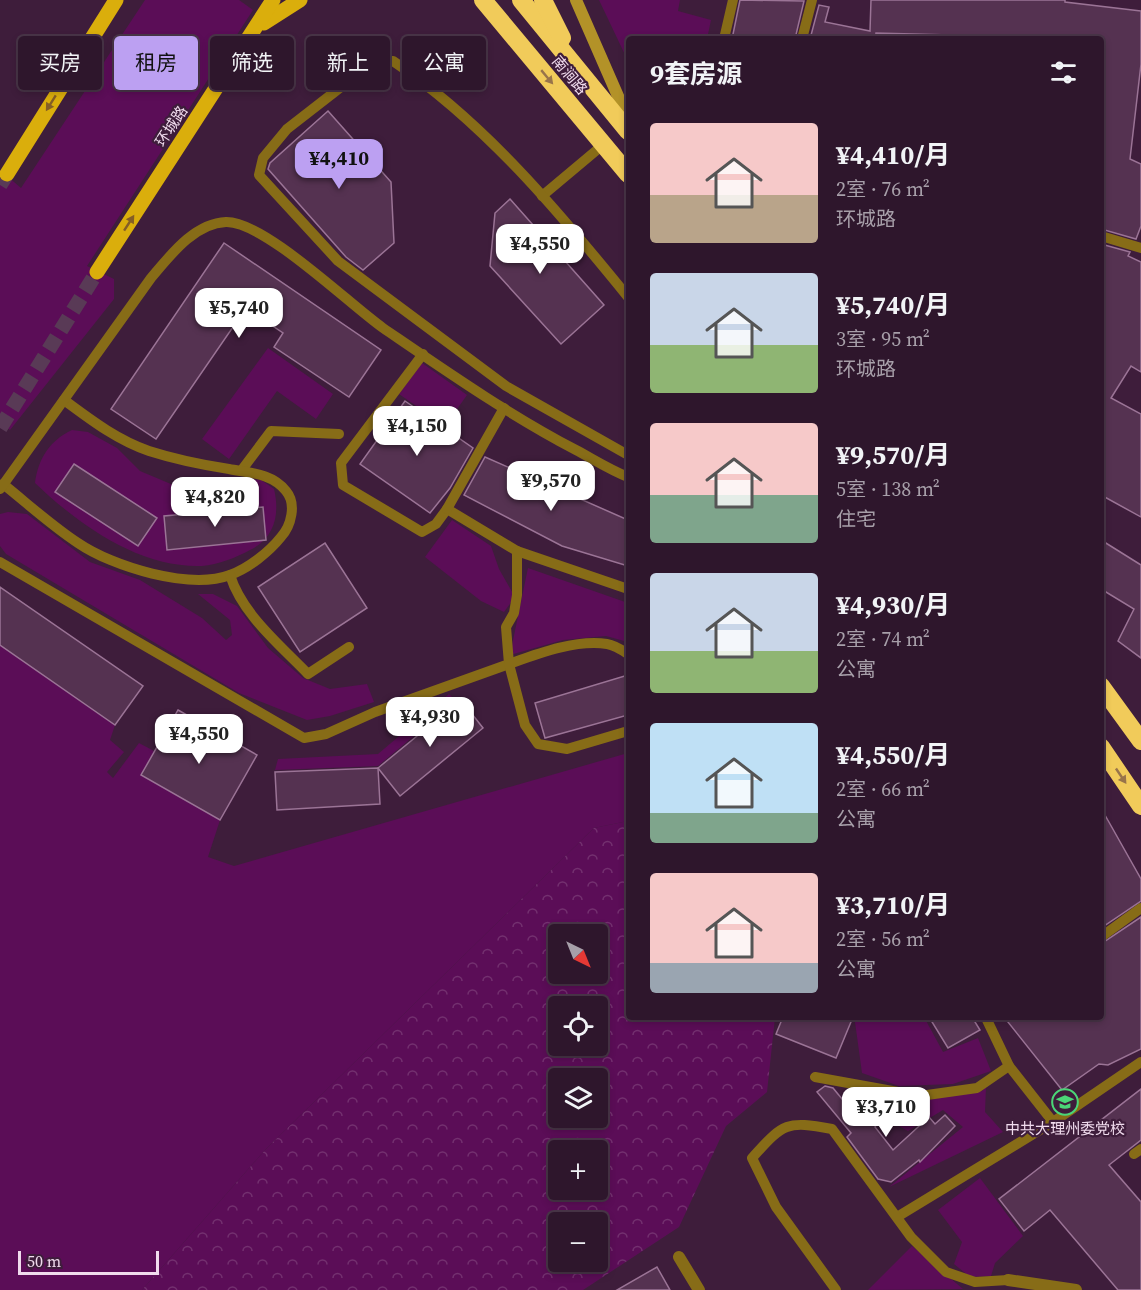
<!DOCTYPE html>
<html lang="zh">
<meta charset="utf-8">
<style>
:root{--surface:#2e162c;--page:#3a2338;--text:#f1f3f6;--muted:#a79fa9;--line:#493548;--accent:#bca0f2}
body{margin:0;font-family:"Source Serif 4","Noto Sans SC",serif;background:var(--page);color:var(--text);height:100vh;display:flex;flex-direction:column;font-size:22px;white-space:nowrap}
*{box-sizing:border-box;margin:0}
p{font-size:20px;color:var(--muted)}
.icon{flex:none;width:33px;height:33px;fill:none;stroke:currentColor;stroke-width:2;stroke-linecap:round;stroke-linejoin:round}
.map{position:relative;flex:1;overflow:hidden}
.panel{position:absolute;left:626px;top:36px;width:478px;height:984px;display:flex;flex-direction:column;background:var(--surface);border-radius:6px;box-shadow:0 3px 9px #0003,0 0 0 2px var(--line)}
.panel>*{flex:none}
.guide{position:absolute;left:18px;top:36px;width:518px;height:54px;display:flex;gap:12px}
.needle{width:39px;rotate:137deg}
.fabs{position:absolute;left:548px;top:924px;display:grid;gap:12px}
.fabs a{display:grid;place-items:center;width:60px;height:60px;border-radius:6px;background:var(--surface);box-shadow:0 3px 9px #0003,0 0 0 2px var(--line);font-size:30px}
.scale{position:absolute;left:18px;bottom:15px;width:141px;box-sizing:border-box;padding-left:6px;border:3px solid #f0dbed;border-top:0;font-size:16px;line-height:21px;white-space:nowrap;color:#f0dbed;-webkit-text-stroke:4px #3e1d3b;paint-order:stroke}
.price{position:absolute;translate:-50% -51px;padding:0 14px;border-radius:12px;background:#fff;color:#222;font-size:20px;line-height:39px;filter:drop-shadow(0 2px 3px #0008)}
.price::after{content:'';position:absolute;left:50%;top:36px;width:18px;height:14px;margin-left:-9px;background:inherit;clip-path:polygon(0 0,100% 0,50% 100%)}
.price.on{background:var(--accent);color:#111}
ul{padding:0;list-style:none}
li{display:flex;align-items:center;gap:18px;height:150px;padding:0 24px}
li span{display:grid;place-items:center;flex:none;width:168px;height:120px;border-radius:6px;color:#555}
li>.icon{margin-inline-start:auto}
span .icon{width:72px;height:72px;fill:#fffc;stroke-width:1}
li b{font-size:26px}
h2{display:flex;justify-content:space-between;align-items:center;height:72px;padding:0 24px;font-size:26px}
.chip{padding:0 21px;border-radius:6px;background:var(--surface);box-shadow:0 3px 9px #0003,0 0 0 2px var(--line);font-size:21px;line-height:54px}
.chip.on{background:var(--accent);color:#111}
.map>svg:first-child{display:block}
.grass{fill:#5b0d57}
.forest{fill:url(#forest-crowns);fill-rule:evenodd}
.building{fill:#553251;stroke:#9b7496;stroke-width:1.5}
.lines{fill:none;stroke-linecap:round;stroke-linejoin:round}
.primary-tunnel{stroke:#593a56;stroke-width:15;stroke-dasharray:15 8;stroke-linecap:butt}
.lane{stroke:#876c17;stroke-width:10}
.street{stroke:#876c17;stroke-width:12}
.secondary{stroke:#b39228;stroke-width:12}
.primary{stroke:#daae0c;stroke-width:15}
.highway{stroke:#f1cb5a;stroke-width:18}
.oneway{fill:#98744a}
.oneway2{fill:#845e26}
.labels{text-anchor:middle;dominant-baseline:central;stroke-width:4.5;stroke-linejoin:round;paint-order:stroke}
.street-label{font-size:15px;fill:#f0dbed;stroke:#3e1d3b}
.poi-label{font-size:15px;fill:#f0dbed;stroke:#3e1d3b}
</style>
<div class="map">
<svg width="1141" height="1290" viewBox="0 0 1141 1290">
<defs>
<pattern id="forest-crowns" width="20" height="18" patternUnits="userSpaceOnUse" patternTransform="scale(1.5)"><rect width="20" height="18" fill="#5b0d57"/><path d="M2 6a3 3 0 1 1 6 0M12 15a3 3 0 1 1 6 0" fill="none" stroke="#73306f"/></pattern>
</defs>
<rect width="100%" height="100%" fill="#3e1d3b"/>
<g class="grass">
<path d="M145 0H239L253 10 87 266 114 279V299L10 430 0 424V170L21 188Z"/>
<path d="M599 0H680L678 11 711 20 707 39H628V61Z"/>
<path d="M268 348 333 394 316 419 277 391 229 459 202 439Z"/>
<path d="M422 363 467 395 445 426 399 394Z"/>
<path d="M72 430 88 432 117 448 140 471 178 487 243 479 261 480 274 489C280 514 275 538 250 550 237 557 218 565 202 566 139 568 79 525 35 483 38 459 50 440 72 430Z"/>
<path d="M8 512 27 514 90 562 140 580 202 618 226 640 232 635 230 620 198 594H213L237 606 268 648 303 678 330 689 367 684 374 702 330 716 307 720 239 693 6 554 0 546V514Z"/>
<path d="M452 520 491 546 499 569 515 597 504 612 481 601 425 557Z"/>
<path d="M528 568 628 603V642L606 636 563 640 510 655Z"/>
<path d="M0 645 115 725 110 740 124 752 107 772 113 778 139 743 154 751 141 775 220 820 208 857 234 866 628 753V821L594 828 266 1149 142 1290H0Z"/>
<path d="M449 694 456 701 378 766 275 770 278 759 378 754Z"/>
<path d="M867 1017H924L943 1052 978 1038 991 1071 953 1084 899 1086 862 1073 855 1022Z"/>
<path d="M986 1087 985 1112 1003 1132 889 1187 963 1127 943 1110 908 1131 895 1124 886 1112 889 1104 903 1098 982 1091Z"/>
<path d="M980 1178 1023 1236 995 1263 991 1276 970 1277 954 1264 962 1242 938 1210Z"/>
<path d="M912 1246 963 1289 868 1290Z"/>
</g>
<path class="forest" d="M628 821V1017H775L767 1092 726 1126 679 1227 583 1290H142L266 1149 594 828ZM558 934H597V974H558ZM558 1006H597V1046H558ZM558 1078H597V1118H558ZM558 1150H597V1190H558ZM558 1222H597V1262H558Z"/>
<g class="building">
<path d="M740 0 804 1 795 39H732Z"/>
<path d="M871 0H1065V2L1141 11V64L1130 159 1141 164V226L1136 239 1101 229V89L1105 56H1101V39L876 33 875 39H810L819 5 829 7 825 22 870 31Z"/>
<path d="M328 111 391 182 394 243 363 270 346 257 268 169 270 163Z"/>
<path d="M510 199 604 305 561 344 490 266 495 213Z"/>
<path d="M224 243 381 350 349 397 274 347 283 333 246 308 156 439 111 409Z"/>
<path d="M1101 244 1130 252 1128 256 1141 262V372L1131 366 1111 398 1141 414V517L1101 495Z"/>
<path d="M405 401 473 448 450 488 430 513 360 464Z"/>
<path d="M485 457 628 520V566L562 546 464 495Z"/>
<path d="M74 464 157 518 138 546 55 492Z"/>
<path d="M263 507 266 540 167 550 164 516Z"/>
<path d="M1101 540 1141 565V658L1118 641 1134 609 1101 589Z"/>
<path d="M325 543 367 608 300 652 258 587Z"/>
<path d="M0 587 143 686 115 725 0 645Z"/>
<path d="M628 675V715L545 738 535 703Z"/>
<path d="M461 700 483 728 400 796 378 768Z"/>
<path d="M178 710 257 755 220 820 141 775Z"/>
<path d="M378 768 380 804 277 810 275 772Z"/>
<path d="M1101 808 1141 879V901L1101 928Z"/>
<path d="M1141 917V1049L1108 1065 1099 1064 1062 1090 1004 1017H1101V944Z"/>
<path d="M783 1017H853L836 1058 776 1034Z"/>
<path d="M929 1017H972L980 1030 948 1048Z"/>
<path d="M825 1086 833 1088 860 1121 889 1098 892 1099 875 1127 893 1150 929 1117 935 1124 945 1115 955 1126 920 1162 919 1160 891 1182 878 1179 847 1137 851 1133 817 1092Z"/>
<path d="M1141 1089V1140L1109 1165 1141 1202V1290H1118L1050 1210 1024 1231 999 1199Z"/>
<path d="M657 1267 670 1290H617Z"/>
</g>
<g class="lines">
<g class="primary-tunnel">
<path d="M0 185 7 174"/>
<path d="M0 428 97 272"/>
</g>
<g class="lane">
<path d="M724 39 733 0"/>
<path d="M802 39 812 0"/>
<path d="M542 196 604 144"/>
<path d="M1101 236 1141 248"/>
<path d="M628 297C559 212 485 123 393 61L368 66 287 129 263 158 259 175 338 261 506 386 628 455"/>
<path d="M423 354 341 463 343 485 422 532 436 524 447 509 517 551 628 589"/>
<path d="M241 471 271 431 339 434"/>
<path d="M3 484C28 504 52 526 78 543 113 567 190 590 230 575 249 568 269 552 281 537 291 526 297 504 286 491 272 473 249 473 229 469 203 465 174 459 149 451 117 440 91 420 64 400"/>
<path d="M0 489 151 278C169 257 194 223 226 222 264 221 349 304 383 328 446 371 509 415 576 450 593 459 610 470 628 477"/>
<path d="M447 509 504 408"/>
<path d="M0 562 304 738 326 734 375 712 509 664 506 627 514 613 517 595V551"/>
<path d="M230 575C242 614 280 645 308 674L349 647"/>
<path d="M628 654C622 650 614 645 607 644 576 639 537 654 509 664L525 725 538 744 567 749 628 731"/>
<path d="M1101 937 1141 908"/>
<path d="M1009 1066 1053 1122"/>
<path d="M815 1077 920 1096 977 1088 1009 1066 987 1020 990 1017"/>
<path d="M1134 1154 1141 1149"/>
<path d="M897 1217 1053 1122 1141 1062"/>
<path d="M836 1290 776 1207 752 1158C783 1124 785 1120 832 1129L911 1237 946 1272 975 1282 1008 1280"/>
</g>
<g class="street">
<path d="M679 1257 699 1290"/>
<path d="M1008 1280 1076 1290"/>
</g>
<path class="secondary" d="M576 0 628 119"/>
<g class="primary">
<path d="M264 23 300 0"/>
<path d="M7 174 116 0"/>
<path d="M97 272 273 0"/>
</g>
<g class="highway">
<path d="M483 0 628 174"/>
<path d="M521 0 628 131"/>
<path d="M543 0 562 38"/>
<path d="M1101 686 1141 741"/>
<path d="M1101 747 1141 806"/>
</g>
</g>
<defs><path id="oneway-solid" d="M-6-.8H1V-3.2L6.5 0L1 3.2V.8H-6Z" transform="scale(1.5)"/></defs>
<g class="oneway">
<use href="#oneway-solid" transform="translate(547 77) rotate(50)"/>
<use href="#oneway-solid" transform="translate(1121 776) rotate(56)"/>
</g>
<g class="oneway2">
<use href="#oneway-solid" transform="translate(51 103) rotate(122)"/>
<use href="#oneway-solid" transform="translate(129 223) rotate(-57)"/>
</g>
<defs>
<g id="university-ring" transform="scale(1.35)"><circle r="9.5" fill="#3e1d3b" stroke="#4bd677" stroke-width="1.5"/><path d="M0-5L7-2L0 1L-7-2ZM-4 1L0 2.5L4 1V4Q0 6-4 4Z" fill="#4bd677"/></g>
</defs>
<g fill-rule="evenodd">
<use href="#university-ring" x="1065" y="1102"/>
</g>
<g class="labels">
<g class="street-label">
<text transform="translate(570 75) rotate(50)">南涧路</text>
<text transform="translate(171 126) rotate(-57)">环城路</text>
</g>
<g class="poi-label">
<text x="1065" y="1128">中共大理州委党校</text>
</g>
</g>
</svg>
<div class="fabs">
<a><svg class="needle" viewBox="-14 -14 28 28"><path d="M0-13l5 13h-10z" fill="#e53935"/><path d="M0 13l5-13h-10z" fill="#a79fa9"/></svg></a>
<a><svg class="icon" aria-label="locate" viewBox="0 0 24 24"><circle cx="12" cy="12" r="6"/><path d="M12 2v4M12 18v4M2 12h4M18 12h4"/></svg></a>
<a><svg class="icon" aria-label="layers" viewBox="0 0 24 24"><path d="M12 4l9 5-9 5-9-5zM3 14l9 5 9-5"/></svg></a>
<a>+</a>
<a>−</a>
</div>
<div class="scale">50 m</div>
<b class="price on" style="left:339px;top:190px">¥4,410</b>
<b class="price" style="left:540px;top:275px">¥4,550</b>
<b class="price" style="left:239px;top:339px">¥5,740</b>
<b class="price" style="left:417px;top:457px">¥4,150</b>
<b class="price" style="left:551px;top:512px">¥9,570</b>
<b class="price" style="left:215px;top:528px">¥4,820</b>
<b class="price" style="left:430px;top:748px">¥4,930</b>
<b class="price" style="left:199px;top:765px">¥4,550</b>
<b class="price" style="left:886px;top:1138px">¥3,710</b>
<div class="guide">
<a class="chip">买房</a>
<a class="chip on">租房</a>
<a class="chip">筛选</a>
<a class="chip">新上</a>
<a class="chip">公寓</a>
</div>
<section class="panel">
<h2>9套房源<svg class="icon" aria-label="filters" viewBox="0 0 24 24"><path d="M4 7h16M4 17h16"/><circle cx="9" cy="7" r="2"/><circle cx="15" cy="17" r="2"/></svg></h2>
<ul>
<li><span style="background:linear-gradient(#f6c9c9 60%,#b9a48a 0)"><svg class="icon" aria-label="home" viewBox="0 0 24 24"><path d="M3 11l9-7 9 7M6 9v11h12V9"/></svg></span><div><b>¥4,410/月</b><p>2室 · 76 m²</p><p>环城路</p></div></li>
<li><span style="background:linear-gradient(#c9d6e8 60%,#8fb573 0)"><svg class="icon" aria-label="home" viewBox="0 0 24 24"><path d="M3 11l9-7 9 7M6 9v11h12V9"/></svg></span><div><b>¥5,740/月</b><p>3室 · 95 m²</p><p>环城路</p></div></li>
<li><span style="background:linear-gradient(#f6c9c9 60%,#7fa58c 0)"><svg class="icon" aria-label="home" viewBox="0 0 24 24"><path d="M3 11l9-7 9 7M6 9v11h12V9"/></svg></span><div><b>¥9,570/月</b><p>5室 · 138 m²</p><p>住宅</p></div></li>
<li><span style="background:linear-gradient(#c9d6e8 65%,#8fb573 0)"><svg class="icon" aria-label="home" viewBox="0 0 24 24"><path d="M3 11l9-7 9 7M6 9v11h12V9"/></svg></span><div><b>¥4,930/月</b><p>2室 · 74 m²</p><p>公寓</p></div></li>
<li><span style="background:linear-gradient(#bfe0f5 75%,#7fa58c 0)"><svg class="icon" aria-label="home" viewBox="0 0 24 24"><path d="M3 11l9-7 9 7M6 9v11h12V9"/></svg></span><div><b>¥4,550/月</b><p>2室 · 66 m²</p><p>公寓</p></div></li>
<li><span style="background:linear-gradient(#f6c9c9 75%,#9aa5b1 0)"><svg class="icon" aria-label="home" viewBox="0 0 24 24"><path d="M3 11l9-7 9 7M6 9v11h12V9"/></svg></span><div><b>¥3,710/月</b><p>2室 · 56 m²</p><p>公寓</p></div></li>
</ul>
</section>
</div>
